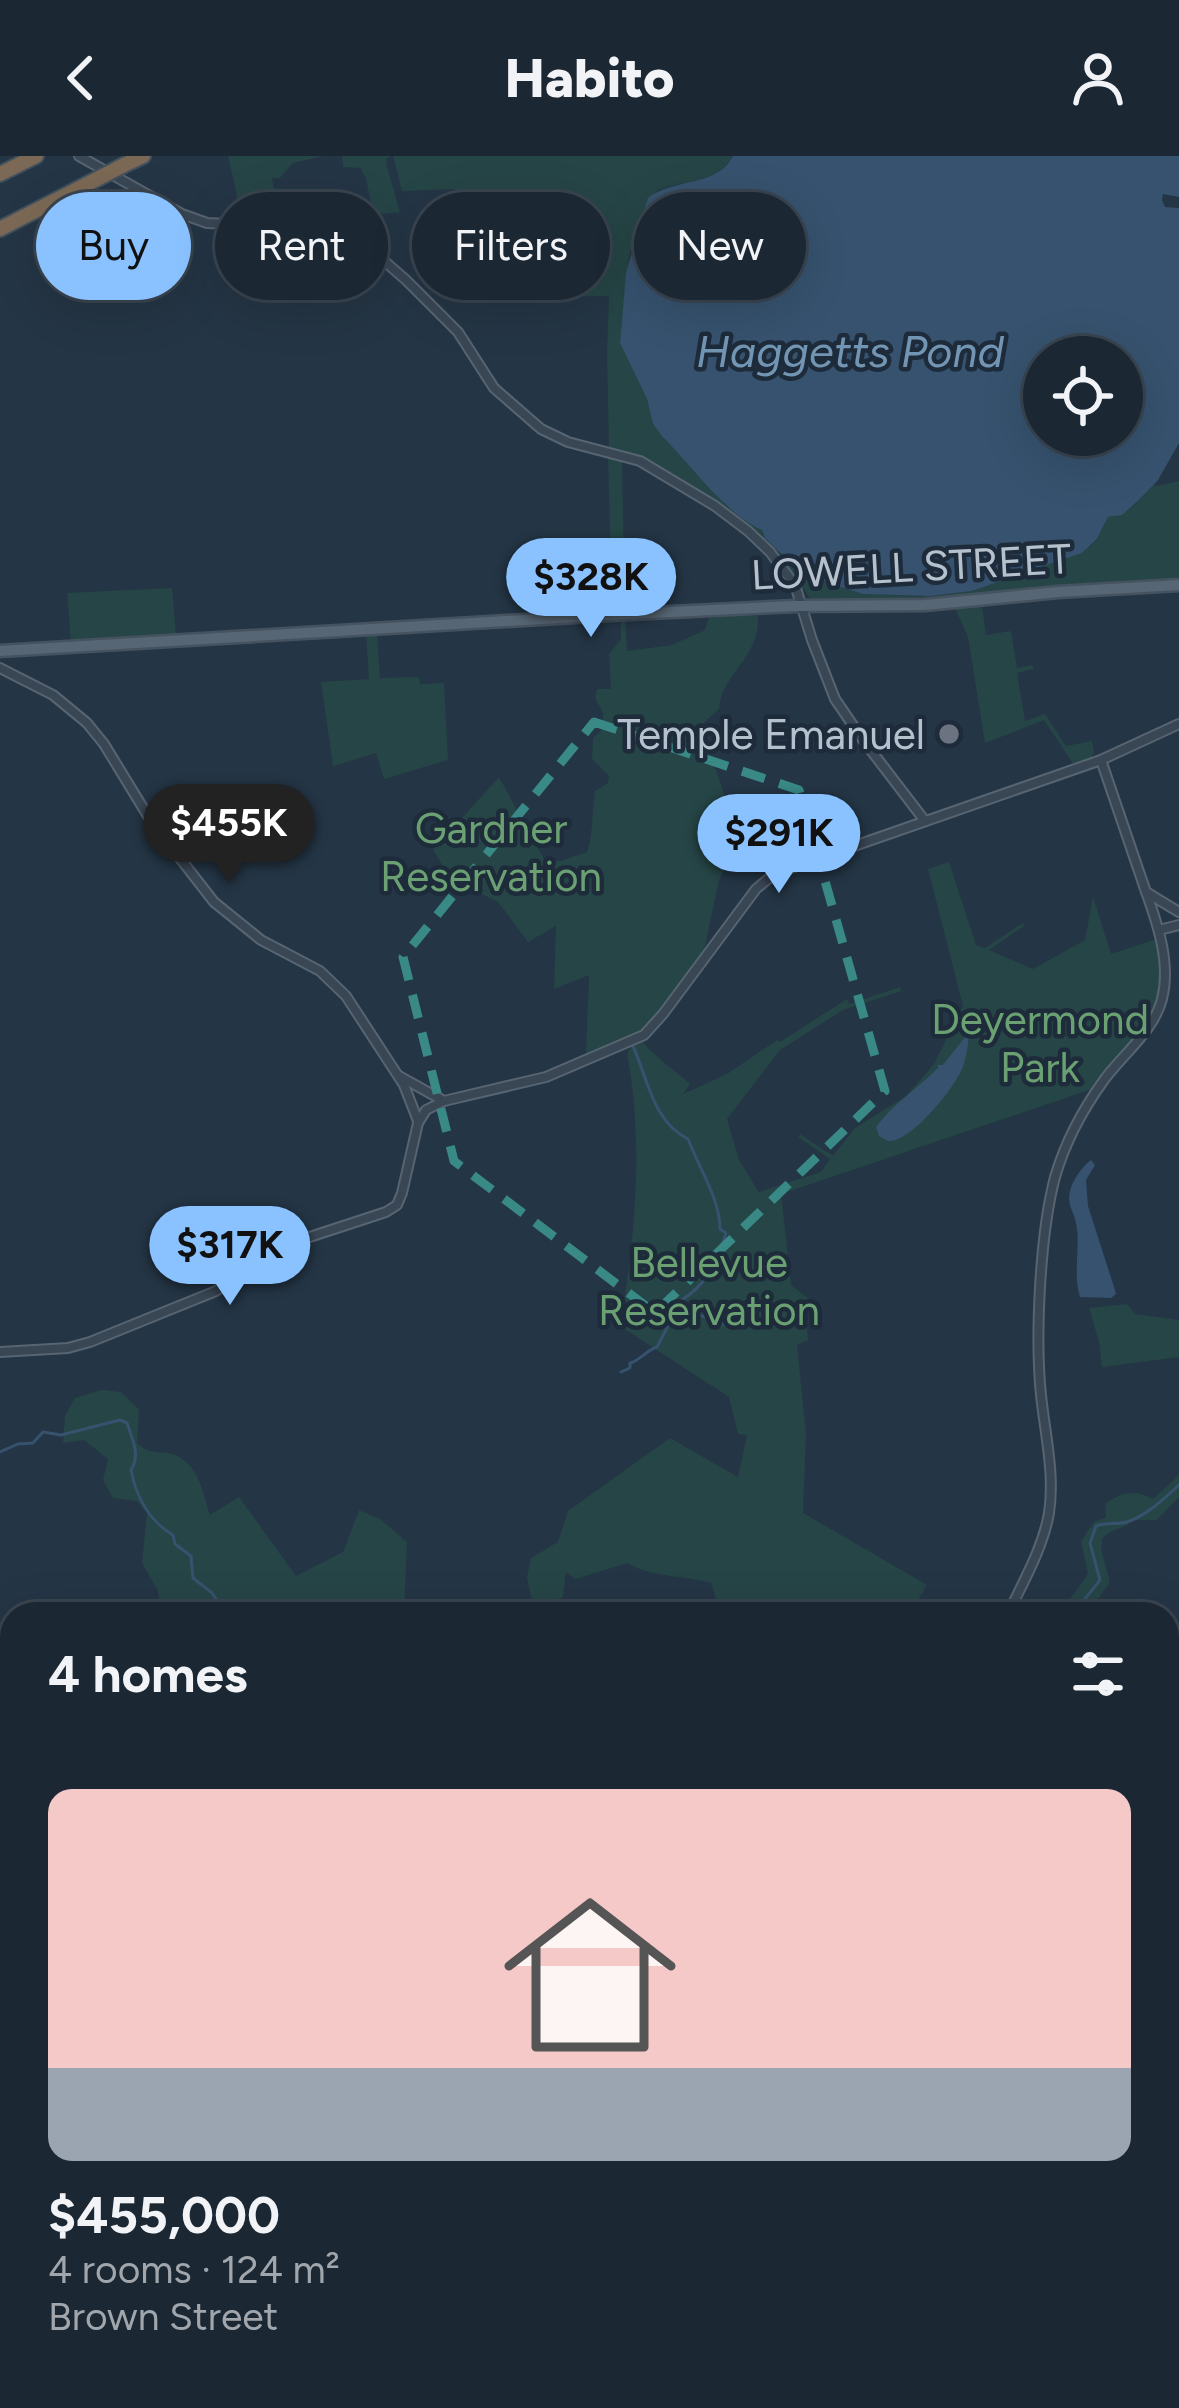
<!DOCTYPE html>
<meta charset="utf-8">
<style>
:root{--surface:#1b2834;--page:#24303c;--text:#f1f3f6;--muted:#a0a6ac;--line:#39444f;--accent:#8ac1ff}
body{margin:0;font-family:Figtree,sans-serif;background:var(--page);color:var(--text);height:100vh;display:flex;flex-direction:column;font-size:45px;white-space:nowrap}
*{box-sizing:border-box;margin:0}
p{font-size:39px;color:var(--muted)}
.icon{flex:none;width:66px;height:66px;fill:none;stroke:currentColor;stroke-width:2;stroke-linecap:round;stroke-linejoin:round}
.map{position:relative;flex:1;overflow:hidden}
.drawer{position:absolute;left:0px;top:1446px;width:1179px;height:807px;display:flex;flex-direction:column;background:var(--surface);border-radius:36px 36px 0 0;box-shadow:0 12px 48px #0002,0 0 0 3px var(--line)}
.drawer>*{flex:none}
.top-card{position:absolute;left:36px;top:36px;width:1107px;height:108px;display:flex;gap:24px}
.controls{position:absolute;left:1023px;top:180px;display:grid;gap:24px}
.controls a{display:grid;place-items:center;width:120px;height:120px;border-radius:50%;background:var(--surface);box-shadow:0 12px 48px #0002,0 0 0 3px var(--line);font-size:60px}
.price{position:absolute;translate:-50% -102px;padding:0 27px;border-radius:42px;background:var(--accent);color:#111;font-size:39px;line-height:78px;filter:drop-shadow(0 3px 6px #0008)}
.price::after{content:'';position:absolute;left:50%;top:72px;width:36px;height:27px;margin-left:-18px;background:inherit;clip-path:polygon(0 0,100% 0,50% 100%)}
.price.selected{background:#222;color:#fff}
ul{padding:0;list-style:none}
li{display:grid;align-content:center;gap:24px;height:636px;padding:0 48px}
li span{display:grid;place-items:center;height:372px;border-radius:24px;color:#555}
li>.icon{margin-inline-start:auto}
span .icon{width:216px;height:216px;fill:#fffc;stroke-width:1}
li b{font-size:51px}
h2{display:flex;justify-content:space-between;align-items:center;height:144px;padding:0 48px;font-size:51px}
.pill{padding:0 42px;border-radius:54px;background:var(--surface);box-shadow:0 12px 48px #0002,0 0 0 3px var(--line);font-size:42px;line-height:108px}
.pill.selected{background:var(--accent);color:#111}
header{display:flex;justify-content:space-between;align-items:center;height:156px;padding:0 48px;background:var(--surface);font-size:54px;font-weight:800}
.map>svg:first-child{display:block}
.green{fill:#264546}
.water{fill:#36526e;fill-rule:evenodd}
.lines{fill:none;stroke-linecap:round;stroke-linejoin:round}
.stream{stroke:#36526e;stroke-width:3}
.minor-casing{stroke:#576471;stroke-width:12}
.major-casing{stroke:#455260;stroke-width:15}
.highway-casing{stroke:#43515e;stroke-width:18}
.minor{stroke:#394654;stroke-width:8}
.major{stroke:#576674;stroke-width:10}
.highway{stroke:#7b6955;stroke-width:14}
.highway-bridge-casing{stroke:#43515e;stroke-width:18;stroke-linecap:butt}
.highway-bridge{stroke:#7b6955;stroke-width:14}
.marked{fill:none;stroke:#398986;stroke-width:9;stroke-dasharray:24 15;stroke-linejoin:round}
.worship-dot{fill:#6b7280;stroke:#1d2b3a;stroke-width:4.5}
.labels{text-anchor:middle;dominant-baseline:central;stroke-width:9;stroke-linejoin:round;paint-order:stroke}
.street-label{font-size:42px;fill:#b6c1ce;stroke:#1d2b3a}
.poi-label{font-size:42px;fill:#b6c1ce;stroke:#1d2b3a;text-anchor:end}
.park-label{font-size:42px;fill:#6ba172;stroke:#1d2b3a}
.water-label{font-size:45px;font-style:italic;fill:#7395b4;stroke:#1d2b3a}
</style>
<header><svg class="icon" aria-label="back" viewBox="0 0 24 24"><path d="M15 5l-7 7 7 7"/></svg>Habito<svg class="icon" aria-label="person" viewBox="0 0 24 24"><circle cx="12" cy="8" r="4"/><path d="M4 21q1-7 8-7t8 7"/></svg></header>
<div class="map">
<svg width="1179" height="2252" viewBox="0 0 1179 2252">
<rect width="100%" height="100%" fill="#243545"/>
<g class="green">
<path d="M228 0H323L293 7 280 22H272L278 60 275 57 242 62Z"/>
<path d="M342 0H392L387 2 386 7 400 56 373 59 366 22 360 12 343 11Z"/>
<path d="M393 0H733C720 26 684 25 658 34L636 74 629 101 620 187 647 243 653 268 661 279C693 311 721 354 762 374L765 382 778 395 808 418 831 428 863 438 925 440 972 435 1082 397 1097 384 1108 361C1129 360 1140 343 1154 328L1157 330 1179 325V424L1057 431 950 441 812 445C799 427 787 408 772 391 738 355 656 304 609 292L607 197 609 140 485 142 454 33 402 35Z"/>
<path d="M608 301 622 304 625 453 612 454Z"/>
<path d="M172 432 176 479 71 486 67 437Z"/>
<path d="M982 450 986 479 1011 475 1017 512 1032 509 1034 513 1017 517 1025 565 1045 558 1066 590 1092 585 1094 596 1091 602 1074 609 1044 564 985 587 968 481 955 452Z"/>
<path d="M735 459 758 460C760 502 722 517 719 553L697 573V589L716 614 727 647 752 671 739 688 719 724 704 795 661 856 642 876 626 884 586 897 589 819 554 833 556 770 528 786 498 746 452 724 433 694 499 621 545 705H560L587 696C593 681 592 653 595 635L608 627 609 620 592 603 593 582 602 574 603 557 595 542 597 533H611L609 498 621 483V464H625L627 495 672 489 705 474 709 462Z"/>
<path d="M377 477 380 522 419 521 420 528 444 527 448 604 384 623 376 597 333 610 321 526 369 523 366 478Z"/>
<path d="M949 706 976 789 985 792 1023 767 1024 770 989 794 1033 813 1085 784 1093 740 1111 798 1157 783C1160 812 1164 837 1150 863L1095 932 781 1038 791 1129 809 1143 806 1161 808 1184 797 1189 806 1277 803 1357 927 1429 919 1442 920 1445C942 1455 956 1447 975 1458H721L711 1427C684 1419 652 1422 627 1407L575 1423 566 1416 563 1441 533 1452 527 1421 531 1402 558 1386 568 1355 670 1282 738 1321 747 1279 738 1278 729 1241 620 1170C635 1084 644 985 627 898L631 891 642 885C653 900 676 915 690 928L683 938 727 918 777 884 780 886 847 843 849 848 900 831 901 835 843 854 780 894 727 963 739 1004 759 1036 821 1016 830 1003 798 981 800 978 833 1000 855 972 906 940 934 908 963 850 928 713Z"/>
<path d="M1127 1148 1135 1158 1179 1164V1201L1102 1211 1099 1186 1089 1152Z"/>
<path d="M102 1234 121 1236 139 1254 137 1287C153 1301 158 1293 175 1299 199 1309 203 1337 210 1359L239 1341 296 1420 343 1396 359 1354 380 1363 407 1386 404 1458H161L158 1435 142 1407 147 1357 137 1345 113 1342 103 1324 108 1303 84 1284 63 1287 65 1260 75 1242Z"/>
<path d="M1179 1319V1341L1157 1364H1133C1124 1374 1111 1372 1102 1383L1101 1393 1110 1426 1098 1443 1092 1458H1059L1088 1418 1081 1385 1094 1366 1106 1361 1105 1348C1122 1336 1134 1333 1153 1343Z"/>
<path d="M153 2241H294L291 2252H147Z"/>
<path d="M305 2241H662L658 2252H302Z"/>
</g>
<g class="water">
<path d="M733 0H1179V41L1163 38 1162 44 1165 51 1179 52V287L1158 324 1138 345 1122 359 1108 361 1097 383 1082 397 972 435 930 440 863 438 831 428 808 418 778 395 765 382 762 374C726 359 690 308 661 279L653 268 647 243 620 187 626 117 648 42C673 22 718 31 733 0ZM1044 201H1122V279H1044Z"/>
<path d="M969 876C969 885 966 904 962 913 954 932 911 987 888 985 885 984 882 982 879 980L876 971C891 950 919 931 938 912V909H943Z"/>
<path d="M1091 1004 1095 1009 1086 1024 1088 1050 1115 1134 1116 1138 1111 1142 1080 1141C1072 1115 1082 1088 1075 1063 1072 1053 1067 1047 1070 1035 1073 1023 1082 1011 1091 1004Z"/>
<path d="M305 2241H453L440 2252H302Z"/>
</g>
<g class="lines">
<g class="stream">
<path d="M686 1156C699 1156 718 1168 735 1172L750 1162 756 1169H784"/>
<path d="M621 1216 630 1212V1207C641 1204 645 1195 657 1191L670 1166H676L684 1156 681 1153 680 1145C706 1130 718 1105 726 1077L720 1073C720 1043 699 1012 688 983 652 965 648 922 632 888"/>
<path d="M0 1296 18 1288 33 1287 43 1276 61 1279 120 1264 127 1267C132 1283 141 1298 131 1314 136 1340 149 1365 173 1379L175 1388 191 1400 193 1422 212 1437 224 1455 235 1453 242 1458"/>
<path d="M1073 1458 1100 1424 1090 1387 1096 1370C1107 1366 1116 1369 1127 1366 1146 1360 1165 1342 1179 1329"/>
</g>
<g class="minor-casing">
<g id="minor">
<path d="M79 0 182 58 207 67 249 69 312 61 327 62 344 70 406 124 458 176 494 232 541 273 568 286 640 305 715 350 748 375 770 396 795 429 812 484 835 543 863 584 925 665"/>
<path d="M0 512 53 539 87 567 104 588 151 665 214 746 261 784 320 815 346 840 404 929 418 965"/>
<path d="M1101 604 1146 736 1179 756"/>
<path d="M1159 774 1179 769"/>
<path d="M399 920 444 945"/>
<path d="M0 1196 68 1192 90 1186 216 1135 279 1091 386 1056 397 1049 402 1037 418 967 426 954 444 945 546 921 644 879 663 858 756 733 774 718 1101 604 1179 568"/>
<path d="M1008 1458C1023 1426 1043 1392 1049 1357 1055 1318 1045 1278 1041 1239 1035 1180 1040 1078 1055 1021 1065 987 1083 953 1104 924 1123 898 1154 875 1162 843 1171 808 1158 769 1146 736"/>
<path d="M0 2110 12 2121"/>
<path d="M111 2241 119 2252"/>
<path d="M143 2252 149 2241"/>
</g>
</g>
<g class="major-casing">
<path id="major" d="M0 495 609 459 795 450 925 449 1058 436 1179 429"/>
</g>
<g class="highway-casing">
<g id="highway">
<path d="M124 9 143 0"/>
<path d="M0 18 36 0"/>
<path d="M0 73 97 23"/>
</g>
</g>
<use href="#minor" class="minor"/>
<use href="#major" class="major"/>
<use href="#highway" class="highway"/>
<g class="highway-bridge-casing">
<path id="highway-bridge" d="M97 23 124 9"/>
</g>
<use href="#highway-bridge" class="highway-bridge"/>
</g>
<path class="marked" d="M594 566 799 634 885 935 655 1157 454 1005 403 801Z"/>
<circle class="worship-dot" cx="949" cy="578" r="12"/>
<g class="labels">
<g class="street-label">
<text transform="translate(911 411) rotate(-3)">LOWELL STREET</text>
</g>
<g class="poi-label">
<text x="925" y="578">Temple Emanuel</text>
</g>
<g class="park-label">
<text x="491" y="672">Gardner<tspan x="491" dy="48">Reservation</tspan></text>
<text x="1040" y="863">Deyermond<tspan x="1040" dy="48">Park</tspan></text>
<text x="709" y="1106">Bellevue<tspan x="709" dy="48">Reservation</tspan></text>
</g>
<g class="water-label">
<text x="850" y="195">Haggetts Pond</text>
</g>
</g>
</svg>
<div class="controls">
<a><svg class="icon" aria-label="locate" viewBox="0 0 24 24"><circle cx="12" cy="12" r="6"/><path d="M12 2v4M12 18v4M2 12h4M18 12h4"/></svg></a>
</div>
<b class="price" style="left:591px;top:484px">$328K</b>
<b class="price selected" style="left:229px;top:730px">$455K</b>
<b class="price" style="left:779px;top:740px">$291K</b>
<b class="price" style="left:230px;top:1152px">$317K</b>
<div class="top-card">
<a class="pill selected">Buy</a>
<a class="pill">Rent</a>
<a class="pill">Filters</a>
<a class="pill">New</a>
</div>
<section class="drawer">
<h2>4 homes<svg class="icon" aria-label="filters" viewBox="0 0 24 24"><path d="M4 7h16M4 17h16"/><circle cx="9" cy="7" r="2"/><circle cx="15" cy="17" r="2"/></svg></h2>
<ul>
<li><span style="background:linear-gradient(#f6c9c9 75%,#9aa5b1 0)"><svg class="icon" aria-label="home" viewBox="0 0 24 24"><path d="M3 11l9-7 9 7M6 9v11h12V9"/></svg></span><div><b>$455,000</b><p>4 rooms · 124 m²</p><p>Brown Street</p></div></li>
</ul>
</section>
</div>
